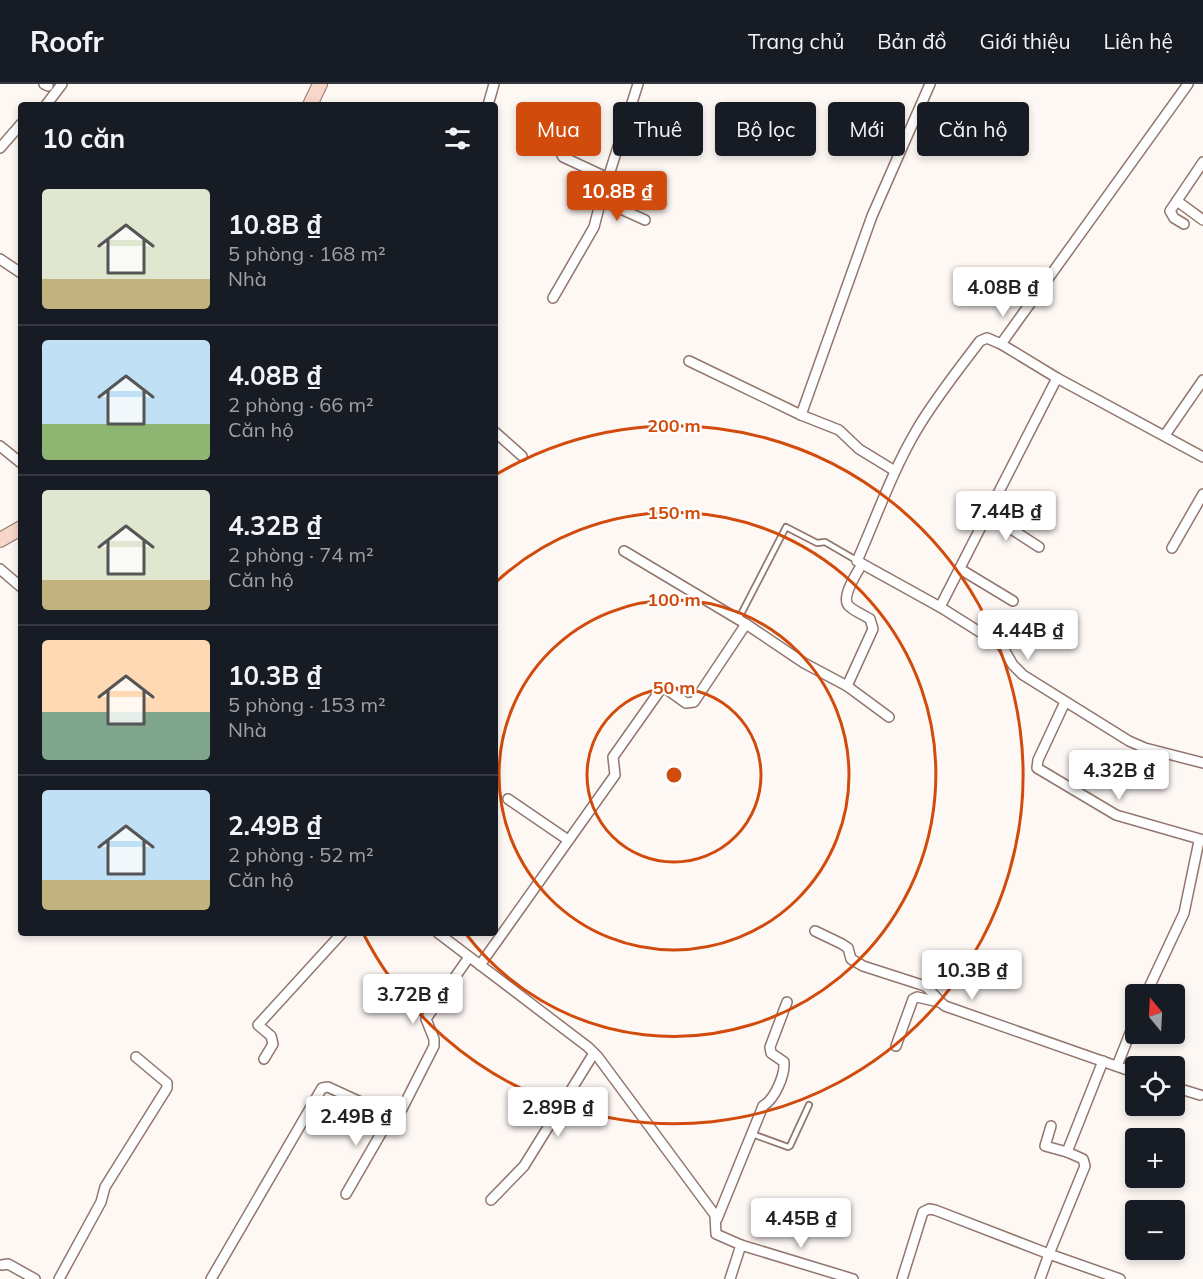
<!DOCTYPE html>
<html lang="vi">
<meta charset="utf-8">
<style>
:root{--surface:#171b24;--page:#242831;--text:#f1f3f6;--muted:#9ea1a6;--line:#363941;--accent:#d14c0c}
body{margin:0;font-family:Mulish,sans-serif;background:var(--page);color:var(--text);height:100vh;display:flex;flex-direction:column;font-size:22px;white-space:nowrap}
*{box-sizing:border-box;margin:0}
p{font-size:20px;color:var(--muted)}
.icon{flex:none;width:33px;height:33px;fill:none;stroke:currentColor;stroke-width:2;stroke-linecap:round;stroke-linejoin:round}
.map{position:relative;flex:1;overflow:hidden}
.sheet{position:absolute;left:18px;top:18px;width:480px;height:834px;display:flex;flex-direction:column;background:var(--surface);border-radius:6px;box-shadow:0 3px 9px #0003}
.sheet>*{flex:none}
.guide{position:absolute;left:516px;top:18px;width:570px;height:54px;display:flex;gap:12px}
.needle{width:39px;rotate:342deg}
.fabs{position:absolute;left:1125px;top:900px;display:grid;gap:12px}
.fabs a{display:grid;place-items:center;width:60px;height:60px;border-radius:6px;background:var(--surface);box-shadow:0 3px 9px #0003;font-size:30px}
.price{position:absolute;translate:-50% -51px;padding:0 14px;border-radius:6px;background:#fff;color:#222;font-size:20px;line-height:39px;filter:drop-shadow(0 2px 3px #0008)}
.price::after{content:'';position:absolute;left:50%;top:36px;width:18px;height:14px;margin-left:-9px;background:inherit;clip-path:polygon(0 0,100% 0,50% 100%)}
.price.on{background:var(--accent);color:#fff}
ul{padding:0;list-style:none}
li{display:flex;align-items:center;gap:18px;height:150px;padding:0 24px}
li+li{border-top:2px solid var(--line)}
li span{display:grid;place-items:center;flex:none;width:168px;height:120px;border-radius:6px;color:#555}
li>.icon{margin-inline-start:auto}
span .icon{width:72px;height:72px;fill:#fffc;stroke-width:1}
li b{font-size:26px}
h2{display:flex;justify-content:space-between;align-items:center;height:72px;padding:0 24px;font-size:26px}
.tag{padding:0 21px;border-radius:6px;background:var(--surface);box-shadow:0 3px 9px #0003;font-size:21px;line-height:54px}
.tag.on{background:var(--accent);color:#fff}
header{display:flex;align-items:center;gap:36px;box-sizing:border-box;height:84px;padding:0 30px;background:var(--surface);border-bottom:2px solid var(--line)}
header strong{font-size:28px}
nav{display:flex;gap:33px;margin-inline-start:auto;font-size:21px}
.map>svg:first-child{display:block}
.lines{fill:none;stroke-linecap:round;stroke-linejoin:round}
.service-casing{stroke:#92766d;stroke-width:8}
.minor-casing{stroke:#92766d;stroke-width:12}
.secondary-casing{stroke:#92766d;stroke-width:16}
.service{stroke:#fff;stroke-width:4.5}
.minor{stroke:#fff;stroke-width:9}
.secondary{stroke:#f8d6ca;stroke-width:14}
.ring{fill:none;stroke:#d14c0c;stroke-width:3}
.centre{fill:#d14c0c;stroke:#fff;stroke-width:3}
.ring-label{font-size:18px;text-anchor:middle;font-weight:bold;fill:#d14c0c;stroke:#fff;stroke-width:4.5;stroke-linejoin:round;paint-order:stroke}
</style>
<header>
<strong>Roofr</strong>
<nav><a>Trang chủ</a><a>Bản đồ</a><a>Giới thiệu</a><a>Liên hệ</a></nav>
</header>
<div class="map">
<svg width="1203" height="1195" viewBox="0 0 1203 1195">
<rect width="100%" height="100%" fill="#fef8f5"/>
<g class="lines">
<g class="service-casing">
<g id="service">
<path d="M738 536 786 443 817 459 825 458 856 476"/>
<path d="M752 1050 788 1063 790 1062 809 1021"/>
</g>
</g>
<g class="minor-casing">
<g id="minor">
<path d="M44 0 48 2"/>
<path d="M1188 0 1001 260 987 254 980 257C958 286 934 316 916 347 892 388 876 434 857 477L940 523 1002 562 1013 581 1023 591 1129 657 1145 664 1203 679"/>
<path d="M46 21 62 0"/>
<path d="M488 21 494 0"/>
<path d="M530 27 564 41 565 49 559 65 563 73 608 94"/>
<path d="M0 64 21 40"/>
<path d="M601 116 645 136"/>
<path d="M1177 117 1203 136"/>
<path d="M1184 140 1174 134 1170 127 1203 78"/>
<path d="M0 175 21 189"/>
<path d="M553 214 594 143 601 116 638 0"/>
<path d="M1001 260 1057 294 1203 373"/>
<path d="M689 277 801 331 839 346 859 365 895 387"/>
<path d="M801 331 872 132 930 0"/>
<path d="M495 348 522 372"/>
<path d="M1165 351 1203 296"/>
<path d="M0 362 21 379"/>
<path d="M988 430 1039 463"/>
<path d="M1172 464 1203 410"/>
<path d="M0 485 21 503"/>
<path d="M960 485 1013 517"/>
<path d="M940 523 1057 294"/>
<path d="M746 540 804 579 847 602 889 633"/>
<path d="M847 602 873 545 870 535C864 531 856 528 850 523 839 515 857 489 862 480"/>
<path d="M1065 618 1038 676 1037 684 1116 731 1203 756"/>
<path d="M508 715 568 756"/>
<path d="M815 847 842 860 848 864 851 875 863 882 925 902C933 908 937 916 945 922L1136 989"/>
<path d="M438 849 588 963 598 973 715 1131 716 1150 741 1161 730 1195"/>
<path d="M480 881 615 691 613 673 661 605 665 604 686 619 694 618 746 540 624 467"/>
<path d="M1146 910 1184 829 1199 757"/>
<path d="M896 962 913 915 917 913 939 918"/>
<path d="M264 975 273 960 271 952 258 941 342 849"/>
<path d="M1117 982 1136 934"/>
<path d="M1174 1003 1200 1011"/>
<path d="M1051 1042 1045 1062 1067 1068"/>
<path d="M346 1110 391 1032"/>
<path d="M491 1116 524 1082 594 969"/>
<path d="M717 1135 763 1022C775 1015 785 991 784 978L771 969 770 963 787 918"/>
<path d="M741 1161 853 1195"/>
<path d="M2 1181 8 1180 35 1195"/>
<path d="M59 1195 101 1118 105 1103 167 1004V999L136 973"/>
<path d="M211 1195 322 1004 328 1003 391 1032 397 1031 402 1025 434 962V955L426 935 469 873"/>
<path d="M902 1195 923 1128 929 1125 935 1126 1049 1170 1120 1195"/>
<path d="M1040 1195 1049 1170 1085 1082 1083 1075 1067 1068 1103 977"/>
</g>
</g>
<g class="secondary-casing">
<g id="secondary">
<path d="M310 21 320 0"/>
<path d="M0 456 21 444"/>
</g>
</g>
<use href="#service" class="service"/>
<use href="#minor" class="minor"/>
<use href="#secondary" class="secondary"/>
</g>
<g class="ring">
<circle cx="674" cy="691" r="87"/>
<circle cx="674" cy="691" r="175"/>
<path d="M495 499A262 262 0 1 1 466 850"/>
<path d="M497 390A349 349 0 1 1 363 849"/>
</g>
<circle cx="674" cy="691" r="9" class="centre"/>
<g class="ring-label">
<text x="674" y="348">200 m</text>
<text x="674" y="435">150 m</text>
<text x="674" y="522">100 m</text>
<text x="674" y="610">50 m</text>
</g>
</svg>
<div class="fabs">
<a><svg class="needle" viewBox="-14 -14 28 28"><path d="M0-13l5 13h-10z" fill="#e53935"/><path d="M0 13l5-13h-10z" fill="#9ea1a6"/></svg></a>
<a><svg class="icon" aria-label="locate" viewBox="0 0 24 24"><circle cx="12" cy="12" r="6"/><path d="M12 2v4M12 18v4M2 12h4M18 12h4"/></svg></a>
<a>+</a>
<a>−</a>
</div>
<b class="price on" style="left:617px;top:138px">10.8B ₫</b>
<b class="price" style="left:1003px;top:234px">4.08B ₫</b>
<b class="price" style="left:1006px;top:458px">7.44B ₫</b>
<b class="price" style="left:1028px;top:577px">4.44B ₫</b>
<b class="price" style="left:1119px;top:717px">4.32B ₫</b>
<b class="price" style="left:972px;top:917px">10.3B ₫</b>
<b class="price" style="left:413px;top:941px">3.72B ₫</b>
<b class="price" style="left:558px;top:1054px">2.89B ₫</b>
<b class="price" style="left:356px;top:1063px">2.49B ₫</b>
<b class="price" style="left:801px;top:1165px">4.45B ₫</b>
<div class="guide">
<a class="tag on">Mua</a>
<a class="tag">Thuê</a>
<a class="tag">Bộ lọc</a>
<a class="tag">Mới</a>
<a class="tag">Căn hộ</a>
</div>
<section class="sheet">
<h2>10 căn<svg class="icon" aria-label="filters" viewBox="0 0 24 24"><path d="M4 7h16M4 17h16"/><circle cx="9" cy="7" r="2"/><circle cx="15" cy="17" r="2"/></svg></h2>
<ul>
<li><span style="background:linear-gradient(#dfe7d0 75%,#c2b280 0)"><svg class="icon" aria-label="home" viewBox="0 0 24 24"><path d="M3 11l9-7 9 7M6 9v11h12V9"/></svg></span><div><b>10.8B ₫</b><p>5 phòng · 168 m²</p><p>Nhà</p></div></li>
<li><span style="background:linear-gradient(#bfe0f5 70%,#8fb573 0)"><svg class="icon" aria-label="home" viewBox="0 0 24 24"><path d="M3 11l9-7 9 7M6 9v11h12V9"/></svg></span><div><b>4.08B ₫</b><p>2 phòng · 66 m²</p><p>Căn hộ</p></div></li>
<li><span style="background:linear-gradient(#dfe7d0 75%,#c2b280 0)"><svg class="icon" aria-label="home" viewBox="0 0 24 24"><path d="M3 11l9-7 9 7M6 9v11h12V9"/></svg></span><div><b>4.32B ₫</b><p>2 phòng · 74 m²</p><p>Căn hộ</p></div></li>
<li><span style="background:linear-gradient(#ffd9b3 60%,#7fa58c 0)"><svg class="icon" aria-label="home" viewBox="0 0 24 24"><path d="M3 11l9-7 9 7M6 9v11h12V9"/></svg></span><div><b>10.3B ₫</b><p>5 phòng · 153 m²</p><p>Nhà</p></div></li>
<li><span style="background:linear-gradient(#bfe0f5 75%,#c2b280 0)"><svg class="icon" aria-label="home" viewBox="0 0 24 24"><path d="M3 11l9-7 9 7M6 9v11h12V9"/></svg></span><div><b>2.49B ₫</b><p>2 phòng · 52 m²</p><p>Căn hộ</p></div></li>
</ul>
</section>
</div>
